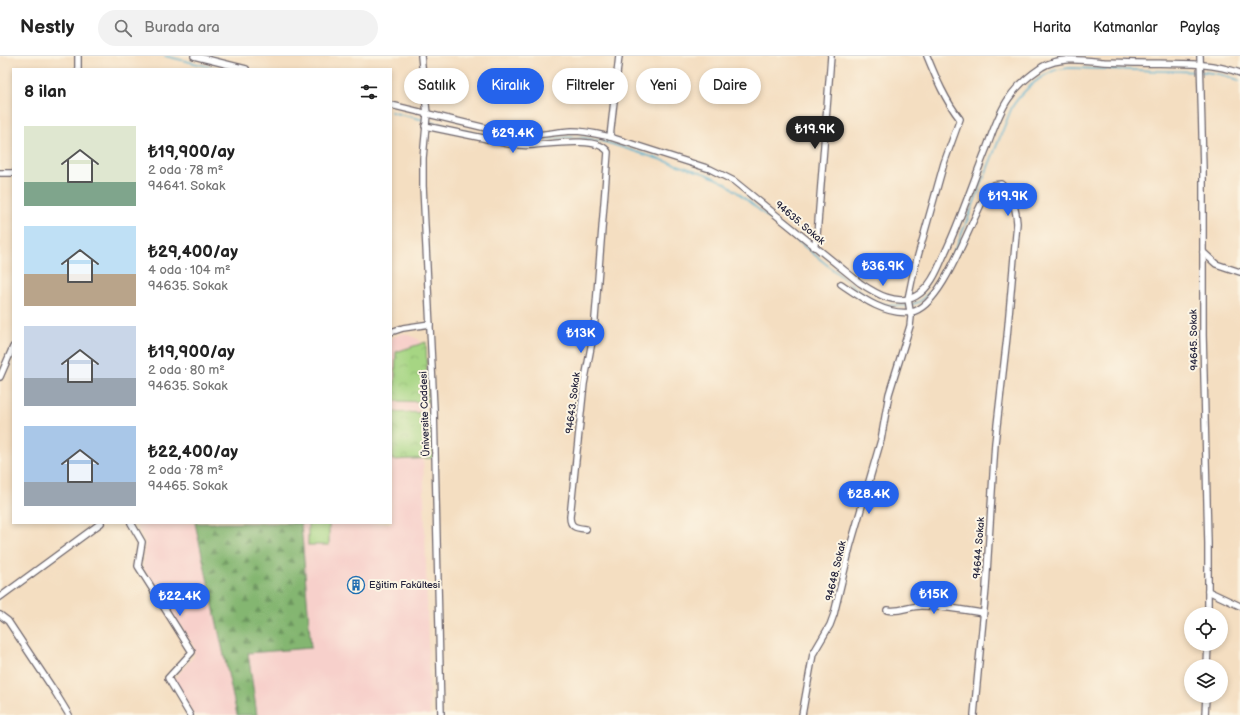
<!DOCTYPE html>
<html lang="tr">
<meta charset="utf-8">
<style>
:root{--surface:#fff;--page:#f2f2f2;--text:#222;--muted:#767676;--line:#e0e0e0;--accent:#2563eb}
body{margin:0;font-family:"Balsamiq Sans",sans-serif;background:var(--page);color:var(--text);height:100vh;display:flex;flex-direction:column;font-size:15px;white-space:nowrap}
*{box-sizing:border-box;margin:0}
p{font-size:13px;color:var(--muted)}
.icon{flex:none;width:22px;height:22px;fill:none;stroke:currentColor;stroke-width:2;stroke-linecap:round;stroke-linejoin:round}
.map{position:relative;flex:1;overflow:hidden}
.panel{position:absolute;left:12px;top:12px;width:380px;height:456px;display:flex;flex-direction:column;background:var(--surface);border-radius:0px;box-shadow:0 2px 6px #0003}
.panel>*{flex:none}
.guide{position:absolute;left:404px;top:12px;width:380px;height:36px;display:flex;gap:8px}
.tools{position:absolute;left:1184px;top:551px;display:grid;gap:8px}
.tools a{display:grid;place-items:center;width:44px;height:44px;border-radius:50%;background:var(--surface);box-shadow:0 2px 6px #0003;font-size:20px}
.price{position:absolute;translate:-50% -34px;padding:0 9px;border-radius:14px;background:var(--accent);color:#fff;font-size:13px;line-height:26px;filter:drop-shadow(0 1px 2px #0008)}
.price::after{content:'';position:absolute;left:50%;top:24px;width:12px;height:9px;margin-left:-6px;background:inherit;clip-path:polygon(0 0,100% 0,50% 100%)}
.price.selected{background:#222;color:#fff}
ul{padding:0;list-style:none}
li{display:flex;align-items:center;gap:12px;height:100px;padding:0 12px}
li span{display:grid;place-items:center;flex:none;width:112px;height:80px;border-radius:0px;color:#555}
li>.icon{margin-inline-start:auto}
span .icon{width:48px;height:48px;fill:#fffc;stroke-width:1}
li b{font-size:17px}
h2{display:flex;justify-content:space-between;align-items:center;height:48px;padding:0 12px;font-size:17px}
.chip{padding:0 14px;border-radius:18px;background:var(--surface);box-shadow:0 2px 6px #0003;font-size:14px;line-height:36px}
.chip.selected{background:var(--accent);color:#fff}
header{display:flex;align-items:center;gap:24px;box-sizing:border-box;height:56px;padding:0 20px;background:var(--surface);border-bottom:1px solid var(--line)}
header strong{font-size:19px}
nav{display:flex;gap:22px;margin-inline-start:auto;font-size:14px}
.search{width:280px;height:36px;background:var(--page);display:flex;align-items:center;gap:10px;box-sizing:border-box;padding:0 14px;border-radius:22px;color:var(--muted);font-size:15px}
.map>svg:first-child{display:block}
.built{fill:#f7d0cb}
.forest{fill:url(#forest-firs);stroke:#536c56}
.park{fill:url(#park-crowns);stroke:#647c5f}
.pitch{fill:#a6d583;stroke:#647c5f}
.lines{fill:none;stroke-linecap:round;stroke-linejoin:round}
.stream{stroke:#51aecf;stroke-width:1.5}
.minor-casing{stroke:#6c646a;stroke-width:8}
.minor{stroke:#fff;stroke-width:5.5}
.labels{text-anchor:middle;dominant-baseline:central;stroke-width:4;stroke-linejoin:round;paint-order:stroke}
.street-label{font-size:10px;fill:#22223b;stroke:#fcf5e5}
.poi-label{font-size:10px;fill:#22223b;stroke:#fcf5e5;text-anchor:start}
</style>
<header>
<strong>Nestly</strong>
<div class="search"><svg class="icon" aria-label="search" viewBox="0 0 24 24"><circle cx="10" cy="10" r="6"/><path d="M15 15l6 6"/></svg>Burada ara</div>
<nav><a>Harita</a><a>Katmanlar</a><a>Paylaş</a></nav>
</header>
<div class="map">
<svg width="1240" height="659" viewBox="0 0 1240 659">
<defs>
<pattern id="forest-firs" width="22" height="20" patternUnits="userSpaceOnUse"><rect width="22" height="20" fill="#84b671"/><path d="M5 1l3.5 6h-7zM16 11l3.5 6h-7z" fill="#6c945e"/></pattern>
<pattern id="park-crowns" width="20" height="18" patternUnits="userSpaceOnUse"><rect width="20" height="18" fill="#a6d583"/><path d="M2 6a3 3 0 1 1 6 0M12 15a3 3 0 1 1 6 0" fill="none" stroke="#8fb772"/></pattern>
</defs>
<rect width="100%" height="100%" fill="#fcf5e5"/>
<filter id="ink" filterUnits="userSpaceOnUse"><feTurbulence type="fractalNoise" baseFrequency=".025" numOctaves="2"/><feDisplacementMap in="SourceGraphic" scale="8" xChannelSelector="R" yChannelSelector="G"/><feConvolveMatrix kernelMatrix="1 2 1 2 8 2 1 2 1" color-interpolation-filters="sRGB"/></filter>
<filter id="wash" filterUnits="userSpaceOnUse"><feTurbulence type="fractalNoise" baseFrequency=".012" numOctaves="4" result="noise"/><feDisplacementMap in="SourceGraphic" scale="16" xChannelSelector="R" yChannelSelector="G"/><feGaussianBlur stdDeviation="0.9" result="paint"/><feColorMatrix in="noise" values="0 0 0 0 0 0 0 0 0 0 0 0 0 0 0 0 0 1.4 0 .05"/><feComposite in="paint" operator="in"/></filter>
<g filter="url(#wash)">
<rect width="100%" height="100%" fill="#f4dec1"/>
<path class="built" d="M404 277 420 284 430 659H194L173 624 194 600V591L144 513 143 508 145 486 135 467H391V282Z"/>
<path class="forest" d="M195 467H301L311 592 248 597 257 659H237Z"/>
<g class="park">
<path d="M426 286 428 346 394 345 396 296Z"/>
<path d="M394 356 430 357 433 402 392 404Z"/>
</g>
<rect class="pitch" x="308" y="467" width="21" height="22"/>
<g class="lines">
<g class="stream">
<path d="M165 0 219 13"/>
<path d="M391 56 424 64"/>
<path d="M428 65C457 72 488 83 519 85 537 86 556 81 574 81 585 81 595 84 605 86L706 118 727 128 868 242 876 246 889 249 907 250 919 246 936 230 958 187 1012 51C1021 37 1036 23 1051 16 1056 13 1063 13 1070 12 1100 13 1131 14 1162 15 1188 16 1216 13 1240 25"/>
</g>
</g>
</g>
<g filter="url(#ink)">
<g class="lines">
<g class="minor-casing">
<g id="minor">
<path d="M194 0 246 13"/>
<path d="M421 0 427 58 423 102V130L434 353 441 659"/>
<path d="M1200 0 1203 114V279L1208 487V558"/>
<path d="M78 13V0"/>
<path d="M391 49 515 79C535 81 553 76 572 75 585 75 597 78 610 81L710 113 734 125 860 227C875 237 897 251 916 240 930 232 937 215 943 201 960 166 972 128 987 91 993 75 999 56 1009 42 1017 30 1030 19 1042 11 1060 0 1084 4 1104 6 1116 6 1127 7 1138 7 1171 8 1209 5 1240 17"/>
<path d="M425 70C444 74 463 78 483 82 500 86 516 91 534 89 550 88 599 80 608 96L594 275 584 328 570 461C570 472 577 472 586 473"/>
<path d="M610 81 619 0"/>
<path d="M0 117H13"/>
<path d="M814 191 817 179 831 0"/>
<path d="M1203 196 1216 208 1240 216"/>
<path d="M841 228C860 241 886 260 911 256 944 251 972 158 990 132L993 129 1001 128C1012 137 1016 153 1017 167L1007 281 995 387 986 532 974 659"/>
<path d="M391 276 403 272 430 268"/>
<path d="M0 321 13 291"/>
<path d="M131 467 142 486 138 510 192 596 168 622 190 659"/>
<path d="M1208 535 1240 550"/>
<path d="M0 541 101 467"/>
<path d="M887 554C899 557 909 550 921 550 942 550 963 554 983 557"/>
<path d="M0 559 8 565 55 636 69 659"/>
<path d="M1207 610 1208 588"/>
<path d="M802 659 813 598 830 569 834 558 850 491 881 384 889 338 910 270 911 261 908 243 914 214 944 107 960 63C945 44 936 22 927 0"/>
<path d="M1205 659 1206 640"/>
</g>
</g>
<use href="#minor" class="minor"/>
</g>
</g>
<defs>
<g id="building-ring" transform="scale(0.9)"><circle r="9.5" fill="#fcf5e5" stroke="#1f6fb2" stroke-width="1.5"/><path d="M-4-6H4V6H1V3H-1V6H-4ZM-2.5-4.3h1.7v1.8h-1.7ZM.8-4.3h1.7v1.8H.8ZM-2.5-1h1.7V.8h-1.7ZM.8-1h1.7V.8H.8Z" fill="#1f6fb2"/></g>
</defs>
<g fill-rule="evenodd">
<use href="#building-ring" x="356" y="529"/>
</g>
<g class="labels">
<g class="street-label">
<text transform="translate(800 167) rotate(40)">94635. Sokak</text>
<text transform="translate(1194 284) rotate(-91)">94645. Sokak</text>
<text transform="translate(573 347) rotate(-83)">94643. Sokak</text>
<text transform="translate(425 358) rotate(-92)">Üniversite Caddesi</text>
<text transform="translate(979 492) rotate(-86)">94644. Sokak</text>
<text transform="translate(836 515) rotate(-77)">94648. Sokak</text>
</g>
<g class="poi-label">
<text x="369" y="529">Eğitim Fakültesi</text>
</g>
</g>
</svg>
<div class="tools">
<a><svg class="icon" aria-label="locate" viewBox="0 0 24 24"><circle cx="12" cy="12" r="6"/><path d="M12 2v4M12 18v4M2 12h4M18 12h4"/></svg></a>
<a><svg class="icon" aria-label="layers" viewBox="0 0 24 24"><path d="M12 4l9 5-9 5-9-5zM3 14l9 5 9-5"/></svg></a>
</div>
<b class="price selected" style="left:815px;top:94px">₺19.9K</b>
<b class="price" style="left:513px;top:98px">₺29.4K</b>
<b class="price" style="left:1008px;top:161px">₺19.9K</b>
<b class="price" style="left:883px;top:231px">₺36.9K</b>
<b class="price" style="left:581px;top:298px">₺13K</b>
<b class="price" style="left:869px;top:459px">₺28.4K</b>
<b class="price" style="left:934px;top:559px">₺15K</b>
<b class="price" style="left:180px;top:561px">₺22.4K</b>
<div class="guide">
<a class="chip">Satılık</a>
<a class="chip selected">Kiralık</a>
<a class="chip">Filtreler</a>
<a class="chip">Yeni</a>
<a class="chip">Daire</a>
</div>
<section class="panel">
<h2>8 ilan<svg class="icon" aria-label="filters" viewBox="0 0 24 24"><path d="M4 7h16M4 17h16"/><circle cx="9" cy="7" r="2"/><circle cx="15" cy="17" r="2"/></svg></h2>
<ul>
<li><span style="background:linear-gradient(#dfe7d0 70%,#7fa58c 0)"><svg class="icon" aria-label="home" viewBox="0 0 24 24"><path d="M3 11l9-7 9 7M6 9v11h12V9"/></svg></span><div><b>₺19,900/ay</b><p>2 oda · 78 m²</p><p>94641. Sokak</p></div></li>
<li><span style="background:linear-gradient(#bfe0f5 60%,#b9a48a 0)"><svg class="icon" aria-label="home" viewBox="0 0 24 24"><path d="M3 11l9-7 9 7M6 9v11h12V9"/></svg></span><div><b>₺29,400/ay</b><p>4 oda · 104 m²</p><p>94635. Sokak</p></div></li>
<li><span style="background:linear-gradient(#c9d6e8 65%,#9aa5b1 0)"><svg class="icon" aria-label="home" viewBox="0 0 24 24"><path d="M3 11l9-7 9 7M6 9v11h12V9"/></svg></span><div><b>₺19,900/ay</b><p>2 oda · 80 m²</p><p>94635. Sokak</p></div></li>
<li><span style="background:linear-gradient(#a9c7e8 70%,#9aa5b1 0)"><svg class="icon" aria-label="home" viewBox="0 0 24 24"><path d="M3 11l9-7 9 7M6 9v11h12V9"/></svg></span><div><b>₺22,400/ay</b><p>2 oda · 78 m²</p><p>94465. Sokak</p></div></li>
</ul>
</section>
</div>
